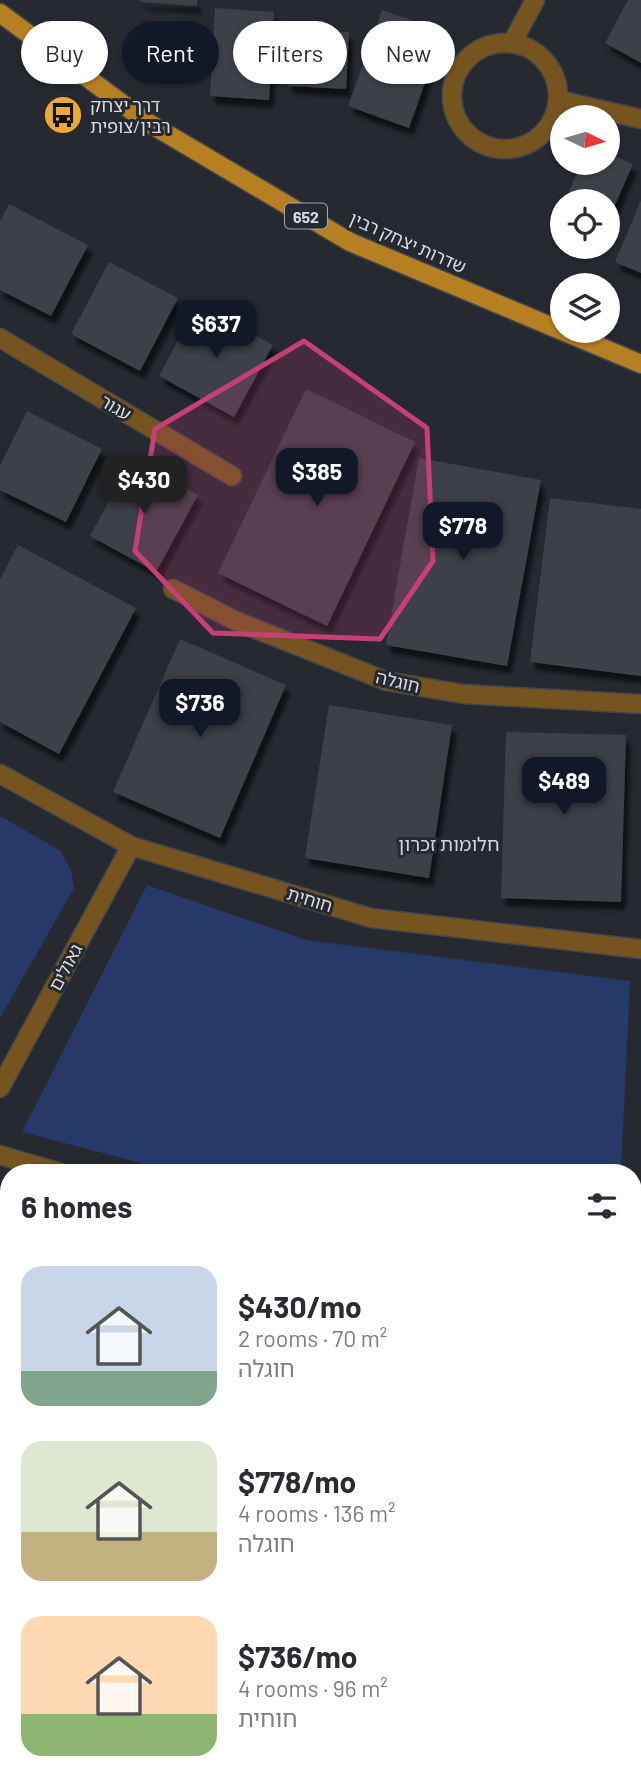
<!DOCTYPE html>
<meta charset="utf-8">
<style>
:root{--surface:#fff;--page:#f2f2f3;--text:#2b2b33;--muted:#7c7c81;--accent:#111827}
body{margin:0;font-family:Barlow,"Noto Sans Hebrew",sans-serif;background:var(--page);color:var(--text);height:100vh;display:flex;flex-direction:column;font-size:26px;white-space:nowrap}
*{box-sizing:border-box;margin:0}
p{font-size:23px;color:var(--muted)}
.icon{flex:none;width:38px;height:38px;fill:none;stroke:currentColor;stroke-width:2;stroke-linecap:round;stroke-linejoin:round}
.map{position:relative;flex:1;overflow:hidden}
.panel{position:absolute;left:0px;top:1164px;width:642px;height:625px;display:flex;flex-direction:column;background:var(--surface);border-radius:28px 28px 0 0;box-shadow:0 2px 5px #0004}
.panel>*{flex:none}
.guide{position:absolute;left:21px;top:21px;width:600px;height:63px;display:flex;gap:14px}
.needle{width:46px;rotate:95deg}
.controls{position:absolute;left:550px;top:105px;display:grid;gap:14px}
.controls a{display:grid;place-items:center;width:70px;height:70px;border-radius:50%;background:var(--surface);box-shadow:0 2px 5px #0004;font-size:35px}
.price{position:absolute;translate:-50% -60px;padding:0 16px;border-radius:14px;background:var(--accent);color:#fff;font-size:23px;line-height:46px;filter:drop-shadow(0 2px 4px #0008)}
.price::after{content:'';position:absolute;left:50%;top:42px;width:21px;height:16px;margin-left:-10px;background:inherit;clip-path:polygon(0 0,100% 0,50% 100%)}
.price.active{background:#222;color:#fff}
ul{padding:0;list-style:none}
li{display:flex;align-items:center;gap:21px;height:175px;padding:0 21px}
li span{display:grid;place-items:center;flex:none;width:196px;height:140px;border-radius:21px;color:#555}
li>.icon{margin-inline-start:auto}
span .icon{width:84px;height:84px;fill:#fffc;stroke-width:1}
li b{font-size:30px}
h2{display:flex;justify-content:space-between;align-items:center;height:84px;padding:0 21px;font-size:30px}
.chip{padding:0 24px;border-radius:32px;background:var(--surface);box-shadow:0 2px 5px #0004;font-size:24px;line-height:63px}
.chip.active{background:var(--accent);color:#fff}
.map>svg:first-child{display:block}
.green{fill:#273969}
.forest{fill:#334d93}
.lines{fill:none;stroke-linecap:round;stroke-linejoin:round}
.stream{stroke:#020043;stroke-width:9}
.building{fill:#3d4047;filter:url(#shadow)}
.minor-casing{stroke:#43454c;stroke-width:21}
.major-casing{stroke:#43454c;stroke-width:21}
.minor{stroke:#75541f;stroke-width:18}
.major{stroke:#b68022;stroke-width:18}
.marked{fill:#c73f76;fill-opacity:0.2;stroke:#c73f76;stroke-width:5;stroke-linejoin:round}
.labels{text-anchor:middle;dominant-baseline:central;stroke-width:6;stroke-linejoin:round;paint-order:stroke}
.shield{fill:#262930;stroke:#a3a6ab;stroke-width:2}
.shield-label{font-size:16px;font-weight:bold;fill:#d9dbe0}
.poi-label{font-size:18px;fill:#d9dbe0;stroke:#262930;text-anchor:start}
.street-label{font-size:18px;fill:#d9dbe0;stroke:#262930}
.neighbourhood-label{font-size:19px;fill:#d1d5de;stroke:#262930}
</style>
<div class="map">
<svg width="641" height="1787" viewBox="0 0 641 1787">
<defs>
<filter id="shadow"><feDropShadow dx="4.5" dy="8" stdDeviation="2" flood-color="#0009"/></filter>
</defs>
<rect width="100%" height="100%" fill="#262930"/>
<g class="green">
<path d="M0 816 61 851 71 871 74 888 0 1018Z"/>
<path d="M147 885 306 940 630 981 621 1172H176L22 1132Z"/>
</g>
<path class="forest" d="M0 1692 9 1695V1780H272L295 1787H0Z"/>
<g class="lines">
<path class="stream" d="M275 1787 282 1780"/>
</g>
<g class="building">
<path d="M140 0H197V6L140 2Z"/>
<path d="M628 0H641V63L605 43Z"/>
<path d="M215 8 274 12 269 100 210 96Z"/>
<path d="M382 10 443 31 409 128 348 106Z"/>
<path d="M290 29 349 32 346 89 288 86Z"/>
<path d="M607 153 633 164 607 223V201H565L581 163H607Z"/>
<path d="M641 200V273L615 262Z"/>
<path d="M9 204 88 245 51 316 0 290V221Z"/>
<path d="M562 208V237L551 232Z"/>
<path d="M109 262 178 298 140 371 71 334Z"/>
<path d="M198 303 273 345 234 417 159 376Z"/>
<path d="M306 389 415 442 327 626 218 573Z"/>
<path d="M27 411 102 449 66 522 0 490V466Z"/>
<path d="M419 458 541 480 507 666 386 645Z"/>
<path d="M132 459 198 495 156 572 90 536Z"/>
<path d="M550 498 641 509V676L530 662Z"/>
<path d="M18 545 136 608 59 754 0 722V579Z"/>
<path d="M180 639 286 685 220 838 113 792Z"/>
<path d="M329 705 452 725 429 878 305 858Z"/>
<path d="M506 732 626 735 621 902 501 898Z"/>
<path d="M0 1227 9 1231V1353L0 1350Z"/>
<path d="M639 1593H641V1728H634V1645Z"/>
</g>
<g class="lines">
<g class="minor-casing">
<g id="minor">
<circle cx="505" cy="96" r="53"/>
<path d="M512 43 535 0"/>
<path d="M559 100 641 119"/>
<path d="M0 338 232 476"/>
<path d="M173 589 238 622 386 681 463 694 641 704"/>
<path d="M0 774 131 846 371 918 641 949"/>
<path d="M0 1088 131 846"/>
<path d="M0 1155 58 1172"/>
<path d="M634 1275H641"/>
<path d="M634 1450 641 1360"/>
<path d="M634 1534 641 1535"/>
</g>
</g>
<g class="major-casing">
<path id="major" d="M0 13 147 122 350 242 641 364"/>
</g>
<use href="#minor" class="minor"/>
<use href="#major" class="major"/>
</g>
<path class="marked" d="M304 341 427 428 433 561 380 639 213 633 135 551 155 429Z"/>
<defs>
<g id="bus-disc" transform="scale(2.0125)"><circle r="9.5" fill="#eba93a" stroke="#262930"/><path d="M-5-6H5V4H4V6H2V4H-2V6H-4V4H-5ZM-3.5-4V0h7V-4ZM-3.5 1.2v1.5H-2V1.2ZM2 1.2v1.5H3.5V1.2Z" fill="#111"/></g>
</defs>
<g fill-rule="evenodd">
<use href="#bus-disc" x="63" y="115"/>
</g>
<g class="labels">
<rect class="shield" x="285" y="203.5" width="42" height="25" rx="5"/>
<g class="shield-label">
<text x="306" y="216">652</text>
</g>
<g class="poi-label">
<text x="90" y="105">דרך יצחק<tspan x="90" dy="21">רבין/צופית</tspan></text>
</g>
<g class="street-label">
<text transform="translate(408 242) rotate(24)">שדרות יצחק רבין</text>
<text transform="translate(116 407) rotate(31)">עגור</text>
<text transform="translate(398 681) rotate(13)">חוגלה</text>
<text transform="translate(310 899) rotate(17)">חוחית</text>
<text transform="translate(65 967) rotate(-62)">גאולים</text>
</g>
<g class="neighbourhood-label">
<text x="449" y="843">חלומות זכרון</text>
</g>
</g>
</svg>
<div class="controls">
<a><svg class="needle" viewBox="-14 -14 28 28"><path d="M0-13l5 13h-10z" fill="#e53935"/><path d="M0 13l5-13h-10z" fill="#7c7c81"/></svg></a>
<a><svg class="icon" aria-label="locate" viewBox="0 0 24 24"><circle cx="12" cy="12" r="6"/><path d="M12 2v4M12 18v4M2 12h4M18 12h4"/></svg></a>
<a><svg class="icon" aria-label="layers" viewBox="0 0 24 24"><path d="M12 4l9 5-9 5-9-5zM3 14l9 5 9-5"/></svg></a>
</div>
<b class="price" style="left:216px;top:360px">$637</b>
<b class="price" style="left:317px;top:508px">$385</b>
<b class="price active" style="left:144px;top:516px">$430</b>
<b class="price" style="left:463px;top:562px">$778</b>
<b class="price" style="left:200px;top:739px">$736</b>
<b class="price" style="left:564px;top:817px">$489</b>
<div class="guide">
<a class="chip">Buy</a>
<a class="chip active">Rent</a>
<a class="chip">Filters</a>
<a class="chip">New</a>
</div>
<section class="panel">
<h2>6 homes<svg class="icon" aria-label="filters" viewBox="0 0 24 24"><path d="M4 7h16M4 17h16"/><circle cx="9" cy="7" r="2"/><circle cx="15" cy="17" r="2"/></svg></h2>
<ul>
<li><span style="background:linear-gradient(#c9d6e8 75%,#7fa58c 0)"><svg class="icon" aria-label="home" viewBox="0 0 24 24"><path d="M3 11l9-7 9 7M6 9v11h12V9"/></svg></span><div><b>$430/mo</b><p>2 rooms · 70 m²</p><p>חוגלה</p></div></li>
<li><span style="background:linear-gradient(#dfe7d0 65%,#c2b280 0)"><svg class="icon" aria-label="home" viewBox="0 0 24 24"><path d="M3 11l9-7 9 7M6 9v11h12V9"/></svg></span><div><b>$778/mo</b><p>4 rooms · 136 m²</p><p>חוגלה</p></div></li>
<li><span style="background:linear-gradient(#ffd9b3 70%,#8fb573 0)"><svg class="icon" aria-label="home" viewBox="0 0 24 24"><path d="M3 11l9-7 9 7M6 9v11h12V9"/></svg></span><div><b>$736/mo</b><p>4 rooms · 96 m²</p><p>חוחית</p></div></li>
</ul>
</section>
</div>
